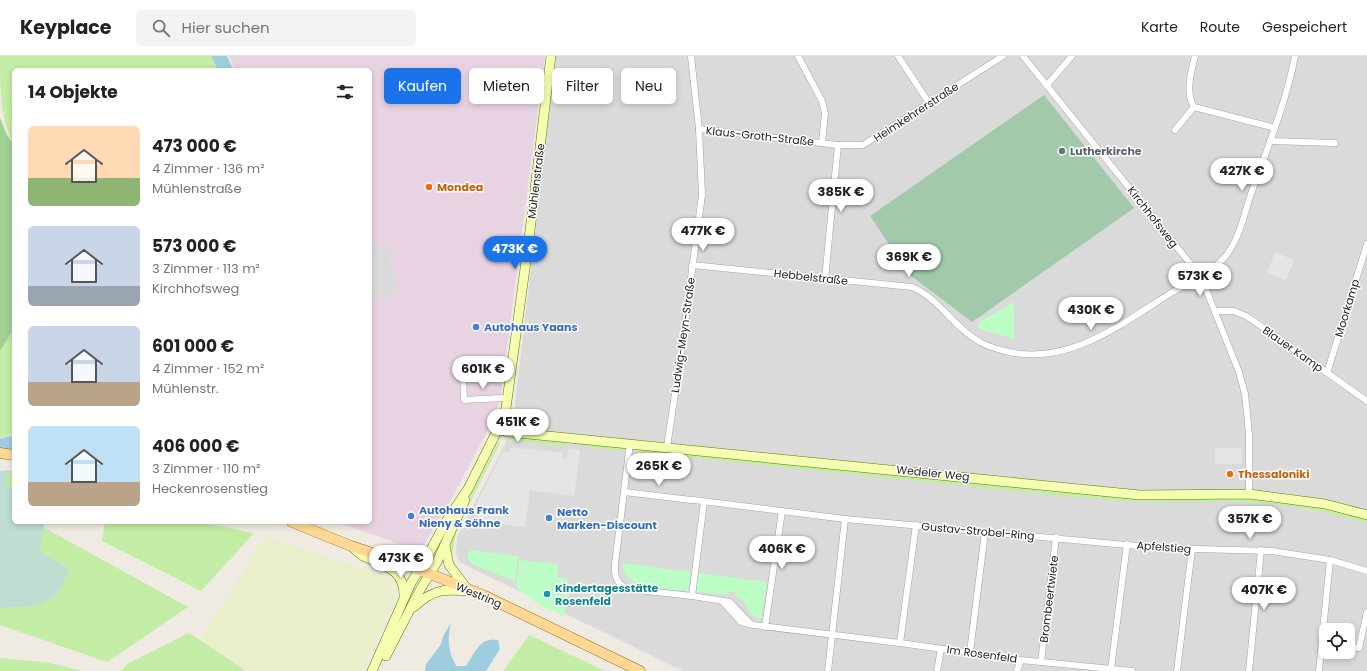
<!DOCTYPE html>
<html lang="de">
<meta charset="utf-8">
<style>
:root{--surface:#fff;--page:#f2f2f2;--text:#222;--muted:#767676;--line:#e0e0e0;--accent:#1a73e8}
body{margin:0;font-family:Poppins,sans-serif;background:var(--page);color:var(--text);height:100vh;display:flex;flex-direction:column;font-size:15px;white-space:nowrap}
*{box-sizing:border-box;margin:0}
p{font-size:13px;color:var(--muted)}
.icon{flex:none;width:22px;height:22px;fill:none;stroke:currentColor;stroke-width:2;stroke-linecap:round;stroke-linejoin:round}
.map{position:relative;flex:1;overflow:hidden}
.sheet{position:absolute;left:12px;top:12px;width:360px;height:456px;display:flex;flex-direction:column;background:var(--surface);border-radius:6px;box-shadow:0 2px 6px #0003}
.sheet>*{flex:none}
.top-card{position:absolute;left:384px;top:12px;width:380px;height:36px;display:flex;gap:8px}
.fabs{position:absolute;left:1319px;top:567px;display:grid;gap:8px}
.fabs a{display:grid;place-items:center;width:36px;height:36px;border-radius:6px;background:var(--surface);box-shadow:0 2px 6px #0003;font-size:20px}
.price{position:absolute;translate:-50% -34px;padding:0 9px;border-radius:14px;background:#fff;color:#222;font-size:13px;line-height:26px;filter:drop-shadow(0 1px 2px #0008)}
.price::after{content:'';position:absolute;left:50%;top:24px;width:12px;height:9px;margin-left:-6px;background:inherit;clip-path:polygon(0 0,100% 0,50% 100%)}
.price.current{background:var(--accent);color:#fff}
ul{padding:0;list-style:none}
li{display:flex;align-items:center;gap:12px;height:100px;padding:0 16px}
li span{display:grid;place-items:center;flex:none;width:112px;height:80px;border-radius:6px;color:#555}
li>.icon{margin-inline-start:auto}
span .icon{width:48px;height:48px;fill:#fffc;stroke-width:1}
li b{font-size:17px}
h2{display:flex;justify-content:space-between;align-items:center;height:48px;padding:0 16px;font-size:17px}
.tag{padding:0 14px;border-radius:6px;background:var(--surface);box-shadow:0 2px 6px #0003;font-size:14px;line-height:36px}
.tag.current{background:var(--accent);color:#fff}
header{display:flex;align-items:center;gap:24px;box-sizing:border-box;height:56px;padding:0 20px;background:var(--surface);border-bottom:1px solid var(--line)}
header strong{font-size:19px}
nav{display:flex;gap:22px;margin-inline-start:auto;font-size:14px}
.search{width:280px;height:36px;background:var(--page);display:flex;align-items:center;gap:10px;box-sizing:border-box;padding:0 14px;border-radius:6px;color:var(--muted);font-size:15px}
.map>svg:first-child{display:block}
.residential{fill:#dbdada;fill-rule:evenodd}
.industrial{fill:#e8d3e3}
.farmland{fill:#eaefcb}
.grass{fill:#c3eda4}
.forest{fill:#a2d194}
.wetland{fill:#bdded1}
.cemetery{fill:#a1c9aa}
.park{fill:#bbfdc4}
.parking{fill:#e5e5e5}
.water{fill:#9fcde0}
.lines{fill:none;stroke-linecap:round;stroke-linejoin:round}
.river{stroke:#9fcde0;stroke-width:14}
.street-casing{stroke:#a4a4a4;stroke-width:7}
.secondary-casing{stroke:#647700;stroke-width:10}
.primary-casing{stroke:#956c00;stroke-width:11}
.street{stroke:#fff;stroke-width:6}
.secondary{stroke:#f5fdb1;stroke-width:9}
.primary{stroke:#ffd896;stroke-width:10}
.worship-dot{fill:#6b7280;stroke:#fff;stroke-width:1.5}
.food-dot{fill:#e8710a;stroke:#fff;stroke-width:1.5}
.shop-dot{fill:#3f7fe0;stroke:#fff;stroke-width:1.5}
.culture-dot{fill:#0f9aa8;stroke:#fff;stroke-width:1.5}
.labels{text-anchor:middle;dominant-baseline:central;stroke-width:3;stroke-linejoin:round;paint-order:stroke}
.street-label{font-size:11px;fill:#1d1d1d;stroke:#fff}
.worship-label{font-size:11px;font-weight:bold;fill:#5b616d;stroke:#fff;text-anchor:start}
.food-label{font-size:11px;font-weight:bold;fill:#c56008;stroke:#fff;text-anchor:start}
.shop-label{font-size:11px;font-weight:bold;fill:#366cbe;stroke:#fff;text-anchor:start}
.culture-label{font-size:11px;font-weight:bold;fill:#0d838f;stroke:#fff;text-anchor:start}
</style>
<header>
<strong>Keyplace</strong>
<div class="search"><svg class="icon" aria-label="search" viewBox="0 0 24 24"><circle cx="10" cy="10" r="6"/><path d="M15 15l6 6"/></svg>Hier suchen</div>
<nav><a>Karte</a><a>Route</a><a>Gespeichert</a></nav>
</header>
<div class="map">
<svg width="1367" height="615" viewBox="0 0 1367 615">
<rect width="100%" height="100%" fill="#efebe2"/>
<g class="residential">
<path d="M556 0H1367V615H683L461 507 456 497 457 481 505 388 513 365ZM1326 574H1348V596H1326Z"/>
<path d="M370 192H388L398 238 370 242Z"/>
</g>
<path class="industrial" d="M229 0H545L501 339 496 359 452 442 422 492 419 495 337 466H370V242L398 238 388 192H370V14H235Z"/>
<path class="farmland" d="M265 480 391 523 396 542 362 615H246L200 584Z"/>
<g class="grass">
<path d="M0 0H213L219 14H14V89C0 62 0 32 0 0Z"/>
<path d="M14 273V377L0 382V295Z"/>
<path d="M508 379 563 385 567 390 511 384Z"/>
<path d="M498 386 500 387 457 472C454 481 454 497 450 503V486L459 462Z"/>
<path d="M587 387 620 390 625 395 581 390Z"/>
<path d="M637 393 1074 437 1136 443 1229 442V446H1135L1074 441 635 396Z"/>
<path d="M9 414 14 416V433L6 428Z"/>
<path d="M1233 442C1278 442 1323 450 1367 464V467C1324 455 1278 446 1233 446Z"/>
<path d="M105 466H199L254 477 201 535 102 485Z"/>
<path d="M43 471 188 551 107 606 0 569V552L21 551 70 513 40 495Z"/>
<path d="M189 577 246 615H121L127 608Z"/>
<path d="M529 579 605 615H503Z"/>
<path d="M0 602 51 607 82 615H0Z"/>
</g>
<path class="forest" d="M0 62 7 79 14 89V273L0 295Z"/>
<path class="wetland" d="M9 414 6 428 14 433V466H44L40 495 70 513C66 521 62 531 56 538 44 552 18 551 0 552V415Z"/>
<path class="cemetery" d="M1044 39 1134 152 972 266 910 219 870 160Z"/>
<g class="park">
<path d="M1014 246V283L978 273 979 266Z"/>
<path d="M471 494 518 500 515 525 472 508 468 503 467 498Z"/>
<path d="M519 504 558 508 557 521 568 522 567 530H571L564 560 541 550 516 532Z"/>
<path d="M623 507 691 516 688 535C668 532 622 535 623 507Z"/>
<path d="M699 517 767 526 761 563 751 559 743 544 735 540V536L728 535V539L696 536Z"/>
</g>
<g class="parking">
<path d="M1275 196 1294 204 1286 224 1267 217Z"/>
<path d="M511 391 563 397V402L564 403 567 401 568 393 580 394 574 440 530 434 525 471 477 465V459L472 457 503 395 510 397Z"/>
<rect x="1215" y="392" width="27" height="16"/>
</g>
<path class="water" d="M451 567C447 584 448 594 456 610H466C475 597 480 580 498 584L500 593 486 615H425L426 608 440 590 444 578Z"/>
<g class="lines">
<g class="river">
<path d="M219 0 226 14"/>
<path d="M0 390 14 386"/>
</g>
<g class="street-casing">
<g id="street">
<path d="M798 0 822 45 825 57 822 87"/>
<path d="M898 0 929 47"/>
<path d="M1023 0 1201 221 1239 316 1245 338 1249 378V438"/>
<path d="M1195 0C1191 16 1185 37 1194 51L1275 72"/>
<path d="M1047 29 1072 0"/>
<path d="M699 73 838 89H863L1003 0"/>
<path d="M1175 74 1194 51"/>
<path d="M1270 85 1335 87"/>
<path d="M692 209 912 231C939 242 954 272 980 286 987 290 997 293 1005 295 1068 311 1121 268 1171 237 1191 225 1214 216 1228 197 1240 180 1244 158 1251 138 1267 93 1286 47 1295 0"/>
<path d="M825 223 838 89"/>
<path d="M1215 255H1234L1248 261 1367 345"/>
<path d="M463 317 464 344 502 342"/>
<path d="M1327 317 1367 188"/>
<path d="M630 387 615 508C614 521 617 529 629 533L692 540 730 546 750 567"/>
<path d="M667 391 681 298 702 139 699 73 691 0"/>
<path d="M624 436 691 444"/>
<path d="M694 444 845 463 1159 492 1272 495 1330 504 1367 515"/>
<path d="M692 540 704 446"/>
<path d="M722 545 741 566 753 569 900 587 1021 604 1132 615"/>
<path d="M765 571 782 455"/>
<path d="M900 587 916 469"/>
<path d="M1348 591 1359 592 1367 556"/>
<path d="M970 596 985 476"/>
<path d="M1041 606 1056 481"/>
<path d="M1111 613 1127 488"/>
<path d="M828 615 845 463"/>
<path d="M937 615 941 593"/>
<path d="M1017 615 1021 604"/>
<path d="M1177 615 1192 493"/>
<path d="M1249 615 1261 494"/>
<path d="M1319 615 1330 504"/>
</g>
</g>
<g class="secondary-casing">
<g id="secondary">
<path d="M498 373 507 376 1140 439 1249 438 1325 448 1367 459"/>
<path d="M351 490C355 493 359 498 363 500 384 510 405 513 404 541"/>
<path d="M445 490 449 509 468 534"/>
<path d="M414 551C433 533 444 533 469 535"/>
<path d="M386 600 420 534 437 506 465 444"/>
<path d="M372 615 411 527 427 501 447 464 468 433 498 373 506 352 529 183 551 0"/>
</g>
</g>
<g class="primary-casing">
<g id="primary">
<path d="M0 397 14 399"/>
<path d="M292 466 351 490 408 509 485 540 640 615"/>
</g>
</g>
<use href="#street" class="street"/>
<use href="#secondary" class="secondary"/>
<use href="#primary" class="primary"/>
</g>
<circle class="worship-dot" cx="1062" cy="95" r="4"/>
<g class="food-dot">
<circle cx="429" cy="131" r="4"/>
<circle cx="1230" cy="418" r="4"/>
</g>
<g class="shop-dot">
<circle cx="476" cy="271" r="4"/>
<circle cx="411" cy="460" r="4"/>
<circle cx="549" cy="462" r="4"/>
</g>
<circle class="culture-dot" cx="547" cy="538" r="4"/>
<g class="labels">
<g class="street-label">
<text transform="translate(916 56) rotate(-33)">Heimkehrerstraße</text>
<text transform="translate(760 80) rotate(6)">Klaus-Groth-Straße</text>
<text transform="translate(536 125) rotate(-83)">Mühlenstraße</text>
<text transform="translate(1153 161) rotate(52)">Kirchhofsweg</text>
<text transform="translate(811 221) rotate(6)">Hebbelstraße</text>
<text transform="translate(1347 252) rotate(-73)">Moorkamp</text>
<text transform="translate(683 279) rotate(-82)">Ludwig-Meyn-Straße</text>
<text transform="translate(1293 293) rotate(35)">Blauer Kamp</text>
<text transform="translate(933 417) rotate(6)">Wedeler Weg</text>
<text transform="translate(978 475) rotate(5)">Gustav-Strobel-Ring</text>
<text transform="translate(1164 491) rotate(4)">Apfelstieg</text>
<text transform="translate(479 539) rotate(23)">Westring</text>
<text transform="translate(1049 543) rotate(-83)">Brombeertwiete</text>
<text transform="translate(982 598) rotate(8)">Im Rosenfeld</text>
</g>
<g class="worship-label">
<text x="1070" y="95">Lutherkirche</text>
</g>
<g class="food-label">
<text x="437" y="131">Mondea</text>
<text x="1238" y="418">Thessaloniki</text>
</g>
<g class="shop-label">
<text x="484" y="271">Autohaus Yaans</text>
<text x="419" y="454">Autohaus Frank<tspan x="419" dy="13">Nieny &amp; Söhne</tspan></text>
<text x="557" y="456">Netto<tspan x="557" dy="13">Marken-Discount</tspan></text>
</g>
<g class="culture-label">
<text x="555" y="532">Kindertagesstätte<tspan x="555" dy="13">Rosenfeld</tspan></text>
</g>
</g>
</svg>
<div class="fabs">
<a><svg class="icon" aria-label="locate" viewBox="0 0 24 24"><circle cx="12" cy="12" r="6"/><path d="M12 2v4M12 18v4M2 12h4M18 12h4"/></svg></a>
</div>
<b class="price" style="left:1242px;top:136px">427K €</b>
<b class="price" style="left:841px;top:157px">385K €</b>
<b class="price" style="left:703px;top:196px">477K €</b>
<b class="price current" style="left:515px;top:214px">473K €</b>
<b class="price" style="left:909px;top:222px">369K €</b>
<b class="price" style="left:1200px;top:241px">573K €</b>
<b class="price" style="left:1091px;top:275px">430K €</b>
<b class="price" style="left:483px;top:334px">601K €</b>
<b class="price" style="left:518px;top:387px">451K €</b>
<b class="price" style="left:659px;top:431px">265K €</b>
<b class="price" style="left:1250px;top:484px">357K €</b>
<b class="price" style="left:782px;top:514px">406K €</b>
<b class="price" style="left:401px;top:523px">473K €</b>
<b class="price" style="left:1264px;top:555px">407K €</b>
<div class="top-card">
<a class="tag current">Kaufen</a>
<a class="tag">Mieten</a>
<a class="tag">Filter</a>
<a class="tag">Neu</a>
</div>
<section class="sheet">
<h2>14 Objekte<svg class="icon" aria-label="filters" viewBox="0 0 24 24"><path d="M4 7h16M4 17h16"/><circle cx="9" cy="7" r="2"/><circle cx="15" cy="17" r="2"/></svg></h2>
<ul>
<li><span style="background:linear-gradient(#ffd9b3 65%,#8fb573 0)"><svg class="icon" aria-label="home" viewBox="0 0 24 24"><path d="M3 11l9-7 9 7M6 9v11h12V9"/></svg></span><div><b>473 000 €</b><p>4 Zimmer · 136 m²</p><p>Mühlenstraße</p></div></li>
<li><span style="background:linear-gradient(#c9d6e8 75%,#9aa5b1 0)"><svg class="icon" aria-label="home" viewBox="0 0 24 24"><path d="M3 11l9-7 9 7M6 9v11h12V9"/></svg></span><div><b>573 000 €</b><p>3 Zimmer · 113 m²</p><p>Kirchhofsweg</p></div></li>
<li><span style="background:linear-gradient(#c9d6e8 70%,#b9a48a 0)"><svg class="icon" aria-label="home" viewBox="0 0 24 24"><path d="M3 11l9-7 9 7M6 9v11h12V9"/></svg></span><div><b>601 000 €</b><p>4 Zimmer · 152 m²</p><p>Mühlenstr.</p></div></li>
<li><span style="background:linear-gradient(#bfe0f5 70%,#b9a48a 0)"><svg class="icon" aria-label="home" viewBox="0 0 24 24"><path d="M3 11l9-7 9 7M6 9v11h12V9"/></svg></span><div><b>406 000 €</b><p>3 Zimmer · 110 m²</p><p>Heckenrosenstieg</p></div></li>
</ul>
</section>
</div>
